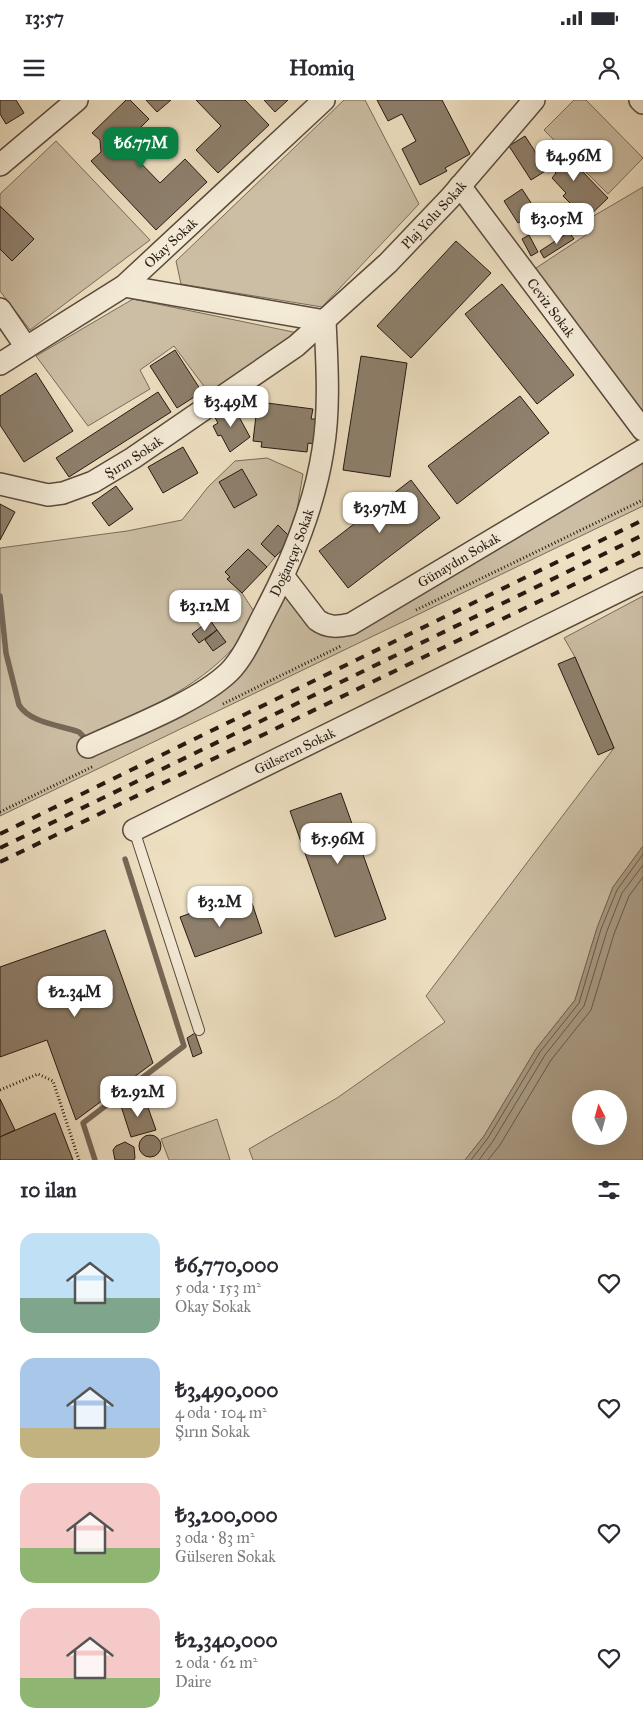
<!DOCTYPE html>
<html lang="tr">
<meta charset="utf-8">
<style>
:root{--surface:#fff;--page:#f7f7f7;--text:#2b2b33;--muted:#7c7c81;--accent:#0b8043}
body{margin:0;font-family:"IM FELL Great Primer",serif;background:var(--page);color:var(--text);height:100vh;display:flex;flex-direction:column;font-size:19px;white-space:nowrap}
*{box-sizing:border-box;margin:0}
p{font-size:16px;color:var(--muted)}
.icon{flex:none;width:28px;height:28px;fill:none;stroke:currentColor;stroke-width:2;stroke-linecap:round;stroke-linejoin:round}
.map{position:relative;height:1060px;overflow:hidden}
.sheet{display:flex;flex-direction:column;background:var(--surface);flex:1}
.sheet>*{flex:none}
.needle{width:32px;rotate:354deg}
.buttons{position:absolute;left:572px;top:990px;display:grid;gap:10px}
.buttons a{display:grid;place-items:center;width:55px;height:55px;border-radius:50%;background:var(--surface);box-shadow:0 5px 20px #0002;font-size:25px}
.price{position:absolute;translate:-50% -42px;padding:0 11px;border-radius:10px;background:#fff;color:#222;font-size:16px;line-height:32px;filter:drop-shadow(0 1px 2px #0008)}
.price::after{content:'';position:absolute;left:50%;top:30px;width:15px;height:11px;margin-left:-8px;background:inherit;clip-path:polygon(0 0,100% 0,50% 100%)}
.price.on{background:var(--accent);color:#fff}
ul{padding:0;list-style:none}
li{display:flex;align-items:center;gap:15px;height:125px;padding:0 20px}
li span{display:grid;place-items:center;flex:none;width:140px;height:100px;border-radius:15px;color:#555}
li>.icon{margin-inline-start:auto}
span .icon{width:60px;height:60px;fill:#fffc;stroke-width:1}
li b{font-size:21px}
h2{display:flex;justify-content:space-between;align-items:center;height:60px;padding:0 20px;font-size:21px}
.status{display:flex;justify-content:space-between;align-items:center;height:35px;padding:0 25px;background:var(--surface);direction:ltr}
.status svg{height:14px;fill:currentColor}
header{display:flex;justify-content:space-between;align-items:center;height:65px;padding:0 20px;background:var(--surface);font-size:22px;font-weight:700}
.map>svg:first-child{display:block}
.green{fill:#ccbea4;stroke:#7a6b5a}
.water{fill:#aa9c86;stroke:#766757;fill-rule:evenodd}
.lines{fill:none;stroke-linecap:round;stroke-linejoin:round}
.shore{stroke:#685a4c;stroke-width:1}
.stream{stroke:#766757;stroke-width:5.5}
.building{fill:#8e806d;stroke:#271811}
.lane-casing{stroke:#594a3d;stroke-width:12}
.street-casing{stroke:#594a3d;stroke-width:24}
.path{stroke:#271811;stroke-width:3;stroke-dasharray:1 2.5;stroke-linecap:butt}
.lane{stroke:#f4ebd7;stroke-width:10}
.street{stroke:#f4ebd7;stroke-width:21}
.rail{stroke:#271811;stroke-width:4;stroke-dasharray:9 9;stroke-linecap:butt}
.labels{text-anchor:middle;dominant-baseline:central;stroke-width:4.5;stroke-linejoin:round;paint-order:stroke}
.street-label{font-size:14px;fill:#271811;stroke:#f4ebd7}
</style>
<div class="status"><b>13:57</b><svg viewBox="0 0 49 12"><path d="M0 12V9h3v3zM5 12V6h3v6zM10 12V3h3v9zM15 12V0h3v12zM26 1h20v11H26zM47 4h2v5h-2z"/></svg></div>
<header><svg class="icon" aria-label="menu" viewBox="0 0 24 24"><path d="M4 6h16M4 12h16M4 18h16"/></svg>Homiq<svg class="icon" aria-label="person" viewBox="0 0 24 24"><circle cx="12" cy="8" r="4"/><path d="M4 21q1-7 8-7t8 7"/></svg></header>
<div class="map">
<svg width="643" height="1060" viewBox="0 0 643 1060">
<rect width="100%" height="100%" fill="#eee0c2"/>
<filter id="stains"><feTurbulence type="fractalNoise" baseFrequency=".004" numOctaves="4"/><feColorMatrix values="0 0 0 0 .2 0 0 0 0 .09 0 0 0 0 .02 0 0 0 .5 -.17"/></filter>
<radialGradient id="worn" r=".72"><stop offset=".6" stop-color="#630" stop-opacity="0"/><stop offset="1" stop-color="#630" stop-opacity=".3"/></radialGradient>
<g class="green">
<path d="M344 0H365L419 104 322 207 181 184 176 161Z"/>
<path d="M574 0H586L643 58 608 94 544 30Z"/>
<path d="M56 41 150 140 30 230 0 191V149L12 161 34 139 0 106V94Z"/>
<path d="M643 87V318L533 170 586 135 580 124Z"/>
<path d="M133 199 298 233 209 293 174 246 140 270 150 289 88 326 36 256Z"/>
<path d="M267 358 303 374 292 439 278 426 261 444 275 457 267 467 248 449 225 472 230 477 227 479 242 493 255 513C249 524 243 537 235 546 195 591 139 612 87 637L215 592 282 492 324 535 643 358V406L0 716V448L127 431 182 420 208 387 235 361Z"/>
<path d="M643 496V746L613 787 597 828 575 900 536 949 484 1036 465 1060H253L249 1049 337 998 445 922 426 896 614 648 575 557 564 538Z"/>
<path d="M217 1019 230 1060H169L161 1039Z"/>
</g>
<path class="water" d="M643 746V1060H465L484 1036 536 949 575 900 597 828 613 787ZM581 999H619V1036H581Z"/>
<g class="lines">
<g class="shore">
<path d="M471 1060 488 1038 540 952 579 903 601 829 617 790 643 754"/>
<path d="M479 1060 493 1041 545 955 584 906 607 831 622 793 643 765"/>
<path d="M488 1060 500 1045 551 960 591 910 614 834 629 796 643 777"/>
</g>
<g class="stream">
<path d="M0 496 6 553 19 605C30 623 60 625 79 632L84 637"/>
<path d="M95 1060 83 1023 184 946 125 759"/>
</g>
</g>
<g class="building">
<path d="M0 0H16L24 13 6 24 0 14Z"/>
<path d="M126 0H130L149 19 134 34 132 54 160 83 185 59 207 82 156 130 91 61 101 52 100 40 92 33Z"/>
<path d="M146 0H171L157 12Z"/>
<path d="M196 0H245L269 25 218 73 196 50 221 26Z"/>
<path d="M264 0H288L275 12Z"/>
<path d="M377 0H442L470 54 445 68 447 71 420 85 402 49 416 41 402 14 388 21Z"/>
<path d="M525 36 547 70 531 80 509 46Z"/>
<path d="M554 42 608 98 586 119 563 96 566 93 552 78 556 73 539 56Z"/>
<path d="M522 89 537 112 518 123 504 101Z"/>
<path d="M0 106 34 139 12 161 0 149Z"/>
<path d="M569 132 574 139 544 158 540 151Z"/>
<path d="M529 135 538 152 531 156 522 139Z"/>
<path d="M456 141 491 173 411 258 377 226Z"/>
<path d="M502 184 574 275 537 304 465 214Z"/>
<path d="M175 250 202 292 177 308 150 266Z"/>
<path d="M361 256 407 263 390 377 343 370Z"/>
<path d="M36 273 73 331 24 362 0 325V296Z"/>
<path d="M158 292 171 312 69 377 56 358Z"/>
<path d="M520 296 549 333 457 404 428 366Z"/>
<path d="M267 303 313 309 311 319H317L314 344 308 343 307 352 261 347 262 342 253 341 257 307 266 308Z"/>
<path d="M232 304 250 337 230 352 221 335 218 336 213 326 218 323 213 314Z"/>
<path d="M183 347 198 373 163 393 148 367Z"/>
<path d="M242 369 257 395 234 408 219 382Z"/>
<path d="M411 380 440 418 348 488 319 451Z"/>
<path d="M116 386 133 409 109 426 92 403Z"/>
<path d="M0 404 15 412 0 440Z"/>
<path d="M278 425 292 439 275 457 261 444Z"/>
<path d="M248 449 267 467 242 493 227 479 230 477 225 472Z"/>
<path d="M210 520 217 530 199 543 192 534Z"/>
<path d="M217 530 226 542 213 551 205 540Z"/>
<path d="M575 557 614 648 598 655 558 564Z"/>
<path d="M341 693 386 819 335 837 290 711Z"/>
<path d="M252 803 262 833 195 857 180 817 214 805 218 815Z"/>
<path d="M105 830 153 963 76 1020 47 940 0 957V867Z"/>
<path d="M195 933 202 953 193 957 187 938Z"/>
<path d="M0 999 15 1030 0 1037Z"/>
<path d="M145 999 156 1030 131 1037 121 1006Z"/>
<path d="M55 1013 73 1060H0V1037Z"/>
<circle cx="150" cy="1046" r="11"/>
<path d="M125 1042 134 1047 135 1058 134 1060H115L113 1050 116 1046Z"/>
</g>
<g class="lines">
<g class="lane-casing">
<path id="lane" d="M134 730 199 930"/>
</g>
<g class="street-casing">
<g id="street">
<path d="M640 0 643 3"/>
<path d="M0 65 77 0"/>
<path id="s1" d="M460 86 643 330"/>
<path d="M124 186 325 221"/>
<path d="M0 209 26 247"/>
<path id="s2" d="M0 264 124 186 324 0"/>
<path id="s3" d="M0 384 48 395 63 393 93 382 133 358 296 246 388 163 450 98 534 0"/>
<path id="s4" d="M284 477 317 520C328 528 338 527 351 524L643 350"/>
<path id="s5" d="M88 647C129 628 198 602 229 572 244 557 254 533 264 514 291 463 314 408 323 350 330 308 327 264 325 221"/>
<path id="s6" d="M134 730 643 479"/>
</g>
</g>
<g class="path">
<path d="M416 510 643 400"/>
<path d="M223 604 341 546"/>
<path d="M0 712 94 666"/>
<path d="M0 990 38 974 53 981 79 1060"/>
</g>
<use href="#lane" class="lane"/>
<use href="#street" class="street"/>
<g class="rail">
<path d="M0 734 643 420"/>
<path d="M0 748 643 435"/>
<path d="M0 762 643 451"/>
</g>
</g>
<g class="labels">
<g class="street-label">
<text stroke="none"><textPath href="#s3" startOffset="531">Plaj Yolu Sokak</textPath></text>
<text stroke="none"><textPath href="#s2" startOffset="210">Okay Sokak</textPath></text>
<text stroke="none"><textPath href="#s1" startOffset="152">Ceviz Sokak</textPath></text>
<text stroke="none"><textPath href="#s3" startOffset="144">Şırın Sokak</textPath></text>
<text stroke="none"><textPath href="#s5" startOffset="296">Doğançay Sokak</textPath></text>
<text stroke="none"><textPath href="#s4" startOffset="215">Günaydın Sokak</textPath></text>
<text stroke="none"><textPath href="#s6" startOffset="179">Gülseren Sokak</textPath></text>
</g>
</g>
<rect width="100%" height="100%" filter="url(#stains)"/>
<rect width="100%" height="100%" fill="url(#worn)"/>
</svg>
<div class="buttons">
<a><svg class="needle" viewBox="-14 -14 28 28"><path d="M0-13l5 13h-10z" fill="#e53935"/><path d="M0 13l5-13h-10z" fill="#7c7c81"/></svg></a>
</div>
<b class="price on" style="left:141px;top:69px">₺6.77M</b>
<b class="price" style="left:574px;top:82px">₺4.96M</b>
<b class="price" style="left:557px;top:145px">₺3.05M</b>
<b class="price" style="left:231px;top:328px">₺3.49M</b>
<b class="price" style="left:380px;top:434px">₺3.97M</b>
<b class="price" style="left:205px;top:532px">₺3.12M</b>
<b class="price" style="left:338px;top:765px">₺5.96M</b>
<b class="price" style="left:220px;top:828px">₺3.2M</b>
<b class="price" style="left:75px;top:918px">₺2.34M</b>
<b class="price" style="left:138px;top:1018px">₺2.92M</b>
</div>
<section class="sheet">
<h2>10 ilan<svg class="icon" aria-label="filters" viewBox="0 0 24 24"><path d="M4 7h16M4 17h16"/><circle cx="9" cy="7" r="2"/><circle cx="15" cy="17" r="2"/></svg></h2>
<ul>
<li><span style="background:linear-gradient(#bfe0f5 65%,#7fa58c 0)"><svg class="icon" aria-label="home" viewBox="0 0 24 24"><path d="M3 11l9-7 9 7M6 9v11h12V9"/></svg></span><div><b>₺6,770,000</b><p>5 oda · 153 m²</p><p>Okay Sokak</p></div><svg class="icon" aria-label="heart" viewBox="0 0 24 24"><path d="M12 20l-8-8c-3-5 5-10 8-4 3-6 11-1 8 4z"/></svg></li>
<li><span style="background:linear-gradient(#a9c7e8 70%,#c2b280 0)"><svg class="icon" aria-label="home" viewBox="0 0 24 24"><path d="M3 11l9-7 9 7M6 9v11h12V9"/></svg></span><div><b>₺3,490,000</b><p>4 oda · 104 m²</p><p>Şırın Sokak</p></div><svg class="icon" aria-label="heart" viewBox="0 0 24 24"><path d="M12 20l-8-8c-3-5 5-10 8-4 3-6 11-1 8 4z"/></svg></li>
<li><span style="background:linear-gradient(#f6c9c9 65%,#8fb573 0)"><svg class="icon" aria-label="home" viewBox="0 0 24 24"><path d="M3 11l9-7 9 7M6 9v11h12V9"/></svg></span><div><b>₺3,200,000</b><p>3 oda · 83 m²</p><p>Gülseren Sokak</p></div><svg class="icon" aria-label="heart" viewBox="0 0 24 24"><path d="M12 20l-8-8c-3-5 5-10 8-4 3-6 11-1 8 4z"/></svg></li>
<li><span style="background:linear-gradient(#f6c9c9 70%,#8fb573 0)"><svg class="icon" aria-label="home" viewBox="0 0 24 24"><path d="M3 11l9-7 9 7M6 9v11h12V9"/></svg></span><div><b>₺2,340,000</b><p>2 oda · 62 m²</p><p>Daire</p></div><svg class="icon" aria-label="heart" viewBox="0 0 24 24"><path d="M12 20l-8-8c-3-5 5-10 8-4 3-6 11-1 8 4z"/></svg></li>
</ul>
</section>
